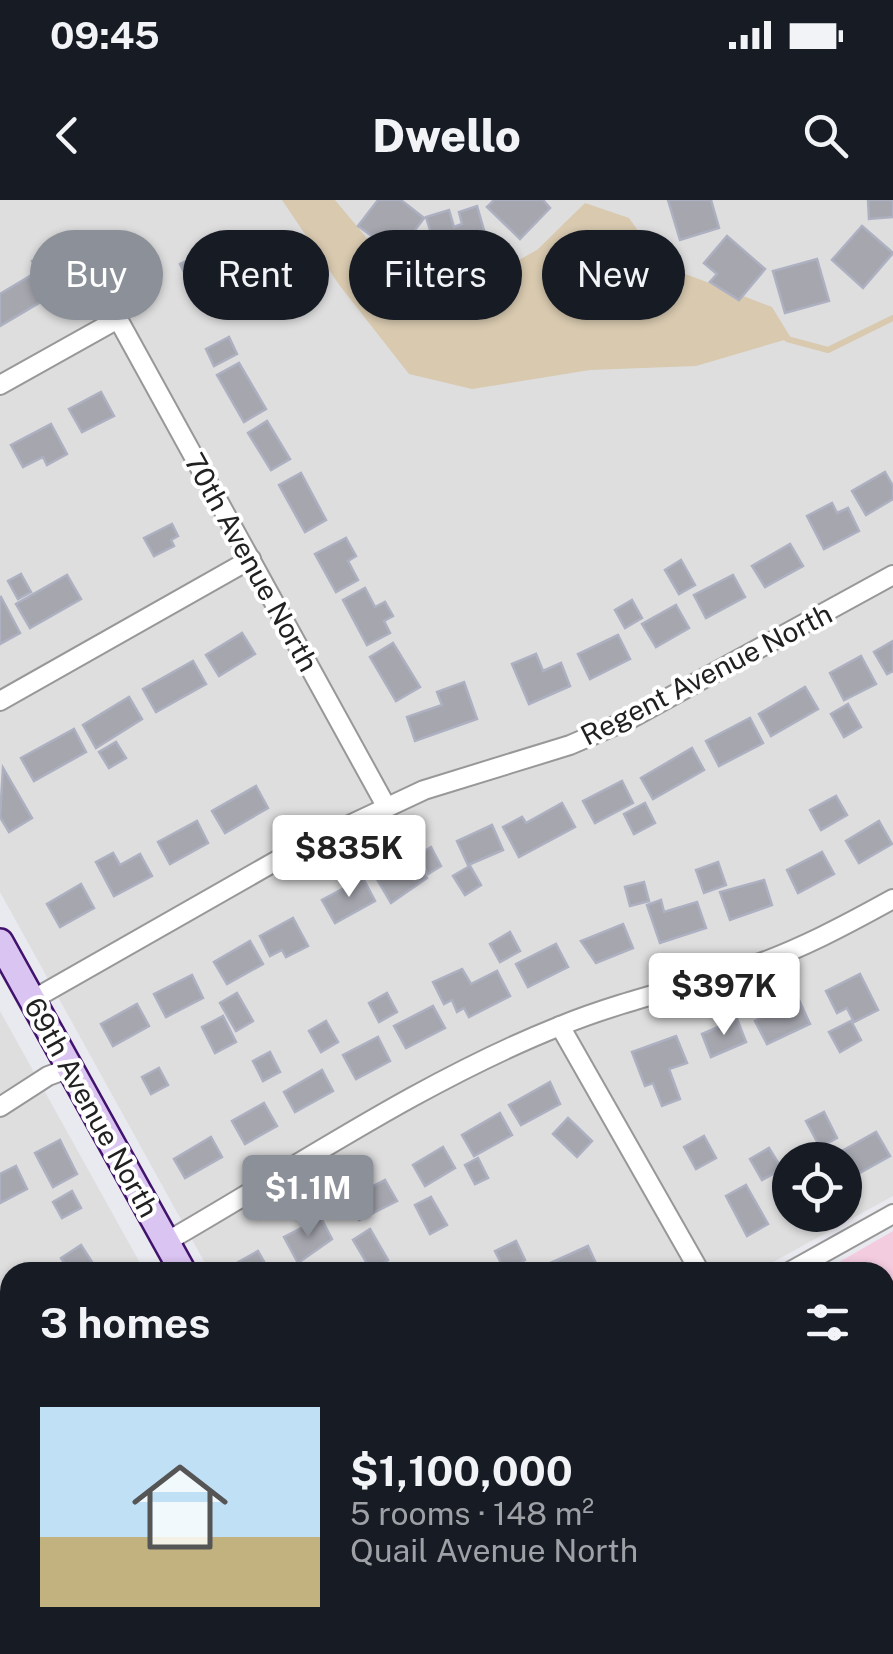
<!DOCTYPE html>
<meta charset="utf-8">
<style>
:root{--surface:#171b24;--page:#242831;--text:#f1f3f6;--muted:#9ea1a6;--accent:#8c9099}
body{margin:0;font-family:"Public Sans",sans-serif;background:var(--page);color:var(--text);height:100vh;display:flex;flex-direction:column;font-size:38px;white-space:nowrap}
*{box-sizing:border-box;margin:0}
p{font-size:32px;color:var(--muted)}
.icon{flex:none;width:55px;height:55px;fill:none;stroke:currentColor;stroke-width:2;stroke-linecap:round;stroke-linejoin:round}
.map{position:relative;flex:1;overflow:hidden}
.details{position:absolute;left:0px;top:1062px;width:895px;height:392px;display:flex;flex-direction:column;background:var(--surface);border-radius:30px 30px 0 0;box-shadow:0 2px 8px #0004}
.details>*{flex:none}
.top-card{position:absolute;left:30px;top:30px;width:835px;height:90px;display:flex;gap:20px}
.tools{position:absolute;left:772px;top:942px;display:grid;gap:20px}
.tools a{display:grid;place-items:center;width:90px;height:90px;border-radius:50%;background:var(--surface);box-shadow:0 2px 8px #0004;font-size:50px}
.price{position:absolute;translate:-50% -85px;padding:0 22px;border-radius:10px;background:#fff;color:#222;font-size:32px;line-height:65px;filter:drop-shadow(0 2px 5px #0008)}
.price::after{content:'';position:absolute;left:50%;top:60px;width:30px;height:22px;margin-left:-15px;background:inherit;clip-path:polygon(0 0,100% 0,50% 100%)}
.price.active{background:var(--accent);color:#fff}
ul{padding:0;list-style:none}
li{display:flex;align-items:center;gap:30px;height:250px;padding:0 40px}
li span{display:grid;place-items:center;flex:none;width:280px;height:200px;border-radius:0px;color:#555}
li>.icon{margin-inline-start:auto}
span .icon{width:120px;height:120px;fill:#fffc;stroke-width:1}
li b{font-size:42px}
h2{display:flex;justify-content:space-between;align-items:center;height:120px;padding:0 40px;font-size:42px}
.chip{padding:0 35px;border-radius:45px;background:var(--surface);box-shadow:0 2px 8px #0004;font-size:35px;line-height:90px}
.chip.active{background:var(--accent);color:#fff}
.status{display:flex;justify-content:space-between;align-items:center;height:70px;padding:0 50px;background:var(--surface);direction:ltr}
.status svg{height:28px;fill:currentColor}
header{display:flex;justify-content:space-between;align-items:center;height:130px;padding:0 40px;background:var(--surface);font-size:45px;font-weight:800}
.map>svg:first-child{display:block}
.residential{fill:#dededf;fill-rule:evenodd}
.park{fill:#f4cce0}
.water{fill:#d8c9af}
.lines{fill:none;stroke-linecap:round;stroke-linejoin:round}
.stream{stroke:#d8c9af;stroke-width:6}
.building{fill:#a5a6ae;stroke:#adb0c0;stroke-width:2.5}
.street-casing{stroke:#989898;stroke-width:22}
.secondary-casing{stroke:#42136d;stroke-width:30}
.street{stroke:#fff;stroke-width:18}
.secondary{stroke:#dac4f2;stroke-width:25}
.labels{text-anchor:middle;dominant-baseline:central;stroke-width:8;stroke-linejoin:round;paint-order:stroke}
.street-label{font-size:28px;fill:#212121;stroke:#fff}
</style>
<div class="status"><b>09:45</b><svg viewBox="0 0 49 12"><path d="M0 12V9h3v3zM5 12V6h3v6zM10 12V3h3v9zM15 12V0h3v12zM26 1h20v11H26zM47 4h2v5h-2z"/></svg></div>
<header><svg class="icon" aria-label="back" viewBox="0 0 24 24"><path d="M15 5l-7 7 7 7"/></svg>Dwello<svg class="icon" aria-label="search" viewBox="0 0 24 24"><circle cx="10" cy="10" r="6"/><path d="M15 15l6 6"/></svg></header>
<div class="map">
<svg width="893" height="1454" viewBox="0 0 893 1454">
<rect width="100%" height="100%" fill="#e9e9f0"/>
<g class="residential">
<path d="M0 0H893V996L755 1072H210L0 692ZM790 960H845V1015H790Z"/>
<path d="M0 811 145 1072H10V1445H352L357 1454H0Z"/>
<path d="M416 1445H602L607 1454H420Z"/>
</g>
<path class="park" d="M893 1031V1454H607L602 1445H885V1072H822Z"/>
<path class="water" d="M282 0H335L405 84 488 77 537 50 585 3 629 18 662 65 772 107 791 138 696 166 590 170 472 189 409 174 340 86Z"/>
<g class="lines">
<path class="stream" d="M787 139 828 150 893 118"/>
</g>
<g class="building">
<path d="M378 0H401L424 18 397 54 358 26Z"/>
<path d="M494 0H543L550 8 520 39 487 7Z"/>
<path d="M668 0H711L719 28 680 40Z"/>
<path d="M868 0H893V17L869 19Z"/>
<path d="M477 6 490 51 441 65 426 17 449 10 454 27 462 24 459 12Z"/>
<path d="M862 26 893 53 863 88 832 60Z"/>
<path d="M79 35 94 60 64 79 71 91 56 100 32 61Z"/>
<path d="M727 36 765 69 739 100 710 82 717 74 704 63Z"/>
<path d="M215 47 230 77 195 94 180 64Z"/>
<path d="M817 59 829 101 785 113 773 71Z"/>
<path d="M30 76 44 100 0 126V94Z"/>
<path d="M229 137 237 154 214 166 206 149Z"/>
<path d="M239 163 266 209 244 222 217 175Z"/>
<path d="M101 192 114 216 82 232 69 209Z"/>
<path d="M267 221 290 259 271 270 248 233Z"/>
<path d="M51 224 67 254 47 265 43 257 23 267 11 245Z"/>
<path d="M885 272 893 286V299L866 315 852 291Z"/>
<path d="M301 273 326 320 305 332 279 285Z"/>
<path d="M832 303 837 313 848 308 859 331 824 349 807 316Z"/>
<path d="M172 324 178 336 171 340 174 346 154 356 144 338Z"/>
<path d="M346 338 356 356 348 361 358 380 336 392 315 354Z"/>
<path d="M790 344 803 366 765 387 752 366Z"/>
<path d="M681 360 695 385 679 394 665 370Z"/>
<path d="M21 374 31 392 18 399 8 381Z"/>
<path d="M67 375 81 399 30 428 16 404Z"/>
<path d="M733 375 745 397 706 418 694 395Z"/>
<path d="M365 388 375 407 385 402 393 416 384 421 390 433 367 445 343 400Z"/>
<path d="M1 397 20 433 0 444V398Z"/>
<path d="M632 400 642 418 625 428 615 410Z"/>
<path d="M676 405 689 428 656 447 642 424Z"/>
<path d="M242 433 255 454 219 476 206 455Z"/>
<path d="M618 435 630 459 590 479 578 454Z"/>
<path d="M893 441V471L887 474 874 452Z"/>
<path d="M393 443 420 487 396 501 370 457Z"/>
<path d="M536 454 543 471 561 463 570 486 529 504 512 464Z"/>
<path d="M861 456 876 484 844 500 830 473Z"/>
<path d="M193 461 206 484 156 512 143 489Z"/>
<path d="M464 482 477 519 415 541 407 517 442 505 437 492Z"/>
<path d="M805 487 818 509 771 536 759 514Z"/>
<path d="M129 497 142 519 96 548 83 525Z"/>
<path d="M848 504 861 527 844 537 831 514Z"/>
<path d="M750 518 763 543 719 566 706 541Z"/>
<path d="M74 529 86 552 34 581 21 558Z"/>
<path d="M116 542 126 558 109 568 99 552Z"/>
<path d="M692 548 704 570 653 599 641 578Z"/>
<path d="M3 568 32 618 9 632 0 617Z"/>
<path d="M622 581 633 603 595 623 583 601Z"/>
<path d="M256 586 268 608 225 633 212 611Z"/>
<path d="M836 596 847 615 821 630 810 610Z"/>
<path d="M562 603 575 627 519 657 503 627 522 617 526 623Z"/>
<path d="M645 603 655 623 634 634 624 614Z"/>
<path d="M197 621 208 643 170 664 158 642Z"/>
<path d="M879 621 892 644 859 663 846 641Z"/>
<path d="M492 625 503 650 468 665 457 641Z"/>
<path d="M431 647 441 666 428 674 417 656Z"/>
<path d="M822 652 834 674 798 693 787 670Z"/>
<path d="M113 653 120 665 140 654 152 676 114 696 96 662Z"/>
<path d="M415 658 427 678 391 703 372 671 388 661 393 671Z"/>
<path d="M718 662 726 685 704 693 696 670Z"/>
<path d="M470 666 481 685 465 695 453 676Z"/>
<path d="M363 678 375 701 335 723 322 700Z"/>
<path d="M764 680 772 705 730 720 720 692Z"/>
<path d="M644 682 649 701 630 706 625 687Z"/>
<path d="M81 684 94 708 60 727 47 704Z"/>
<path d="M661 700 664 712 697 702 706 728 660 743 647 705Z"/>
<path d="M293 718 308 746 286 757 282 750 270 756 260 736Z"/>
<path d="M623 724 633 748 596 763 581 741Z"/>
<path d="M510 732 520 751 500 762 490 744Z"/>
<path d="M250 741 263 764 227 784 214 762Z"/>
<path d="M556 744 568 767 528 787 516 764Z"/>
<path d="M462 769 471 784 497 771 510 796 469 817 464 808 457 812 452 800 444 804 433 782Z"/>
<path d="M860 774 878 810 854 822 847 808 837 813 826 791Z"/>
<path d="M192 775 203 798 166 817 154 794Z"/>
<path d="M237 793 253 821 236 831 220 803Z"/>
<path d="M387 793 397 812 379 822 369 803Z"/>
<path d="M799 800 810 824 767 844 755 821Z"/>
<path d="M137 804 149 826 113 846 101 824Z"/>
<path d="M433 806 445 828 406 848 394 826Z"/>
<path d="M223 816 236 842 215 853 202 827Z"/>
<path d="M737 819 746 842 711 857 702 834Z"/>
<path d="M326 821 338 842 321 852 309 831Z"/>
<path d="M851 821 861 840 840 852 829 832Z"/>
<path d="M676 836 687 863 669 869 680 899 662 906 653 883 645 886 632 852Z"/>
<path d="M378 837 390 861 356 879 343 855Z"/>
<path d="M270 852 280 872 263 881 253 861Z"/>
<path d="M159 868 168 885 151 894 142 877Z"/>
<path d="M322 870 333 891 295 912 284 892Z"/>
<path d="M550 882 560 904 521 925 509 905Z"/>
<path d="M264 903 277 926 245 944 232 921Z"/>
<path d="M824 912 837 938 820 947 806 921Z"/>
<path d="M500 913 512 935 474 956 462 935Z"/>
<path d="M568 918 592 941 577 957 553 934Z"/>
<path d="M876 932 890 956 856 975 842 951Z"/>
<path d="M704 936 716 958 696 969 684 947Z"/>
<path d="M211 937 222 957 185 978 174 959Z"/>
<path d="M60 940 77 974 53 987 35 953Z"/>
<path d="M443 947 455 968 425 986 413 965Z"/>
<path d="M769 948 782 969 762 980 750 959Z"/>
<path d="M478 958 488 978 475 984 465 965Z"/>
<path d="M16 966 27 989 0 1003V974Z"/>
<path d="M385 980 397 1001 359 1020 348 999Z"/>
<path d="M746 985 768 1024 747 1036 726 996Z"/>
<path d="M72 991 81 1008 62 1018 53 1002Z"/>
<path d="M431 997 447 1025 430 1034 415 1005Z"/>
<path d="M321 1018 332 1039 298 1063 284 1037Z"/>
<path d="M370 1029 388 1060 371 1070 353 1040Z"/>
<path d="M516 1041 525 1060 505 1071 495 1051Z"/>
<path d="M81 1045 94 1065 82 1072H70L61 1058Z"/>
<path d="M588 1046 600 1072H541L539 1068Z"/>
<path d="M258 1051 270 1072H240L235 1064Z"/>
<path d="M154 1445H199L200 1448 189 1454H159Z"/>
</g>
<g class="lines">
<g class="street-casing">
<g id="street">
<path d="M0 185 118 119 386 606"/>
<path d="M0 501 251 359"/>
<path d="M32 800 290 653 424 590 570 545 628 520 893 375"/>
<path d="M560 826 700 1072"/>
<path d="M0 907 48 876 70 868"/>
<path d="M166 1042C295 968 422 881 560 826 621 801 686 787 749 767 799 750 846 725 893 699"/>
<path d="M789 1072 893 1014"/>
<path d="M0 1242 10 1235"/>
<path d="M286 1454 300 1445"/>
</g>
</g>
<g class="secondary-casing">
<g id="secondary">
<path d="M0 742 183 1072"/>
<path d="M388 1445 393 1454"/>
</g>
</g>
<use href="#street" class="street"/>
<use href="#secondary" class="secondary"/>
</g>
<g class="labels">
<g class="street-label">
<text transform="translate(252 362) rotate(61)">70th Avenue North</text>
<text transform="translate(706 474) rotate(-27)">Regent Avenue North</text>
<text transform="translate(92 907) rotate(61)">69th Avenue North</text>
</g>
</g>
</svg>
<div class="tools">
<a><svg class="icon" aria-label="locate" viewBox="0 0 24 24"><circle cx="12" cy="12" r="6"/><path d="M12 2v4M12 18v4M2 12h4M18 12h4"/></svg></a>
</div>
<b class="price" style="left:349px;top:700px">$835K</b>
<b class="price" style="left:724px;top:838px">$397K</b>
<b class="price active" style="left:308px;top:1040px">$1.1M</b>
<div class="top-card">
<a class="chip active">Buy</a>
<a class="chip">Rent</a>
<a class="chip">Filters</a>
<a class="chip">New</a>
</div>
<section class="details">
<h2>3 homes<svg class="icon" aria-label="filters" viewBox="0 0 24 24"><path d="M4 7h16M4 17h16"/><circle cx="9" cy="7" r="2"/><circle cx="15" cy="17" r="2"/></svg></h2>
<ul>
<li><span style="background:linear-gradient(#bfe0f5 65%,#c2b280 0)"><svg class="icon" aria-label="home" viewBox="0 0 24 24"><path d="M3 11l9-7 9 7M6 9v11h12V9"/></svg></span><div><b>$1,100,000</b><p>5 rooms · 148 m²</p><p>Quail Avenue North</p></div></li>
</ul>
</section>
</div>
